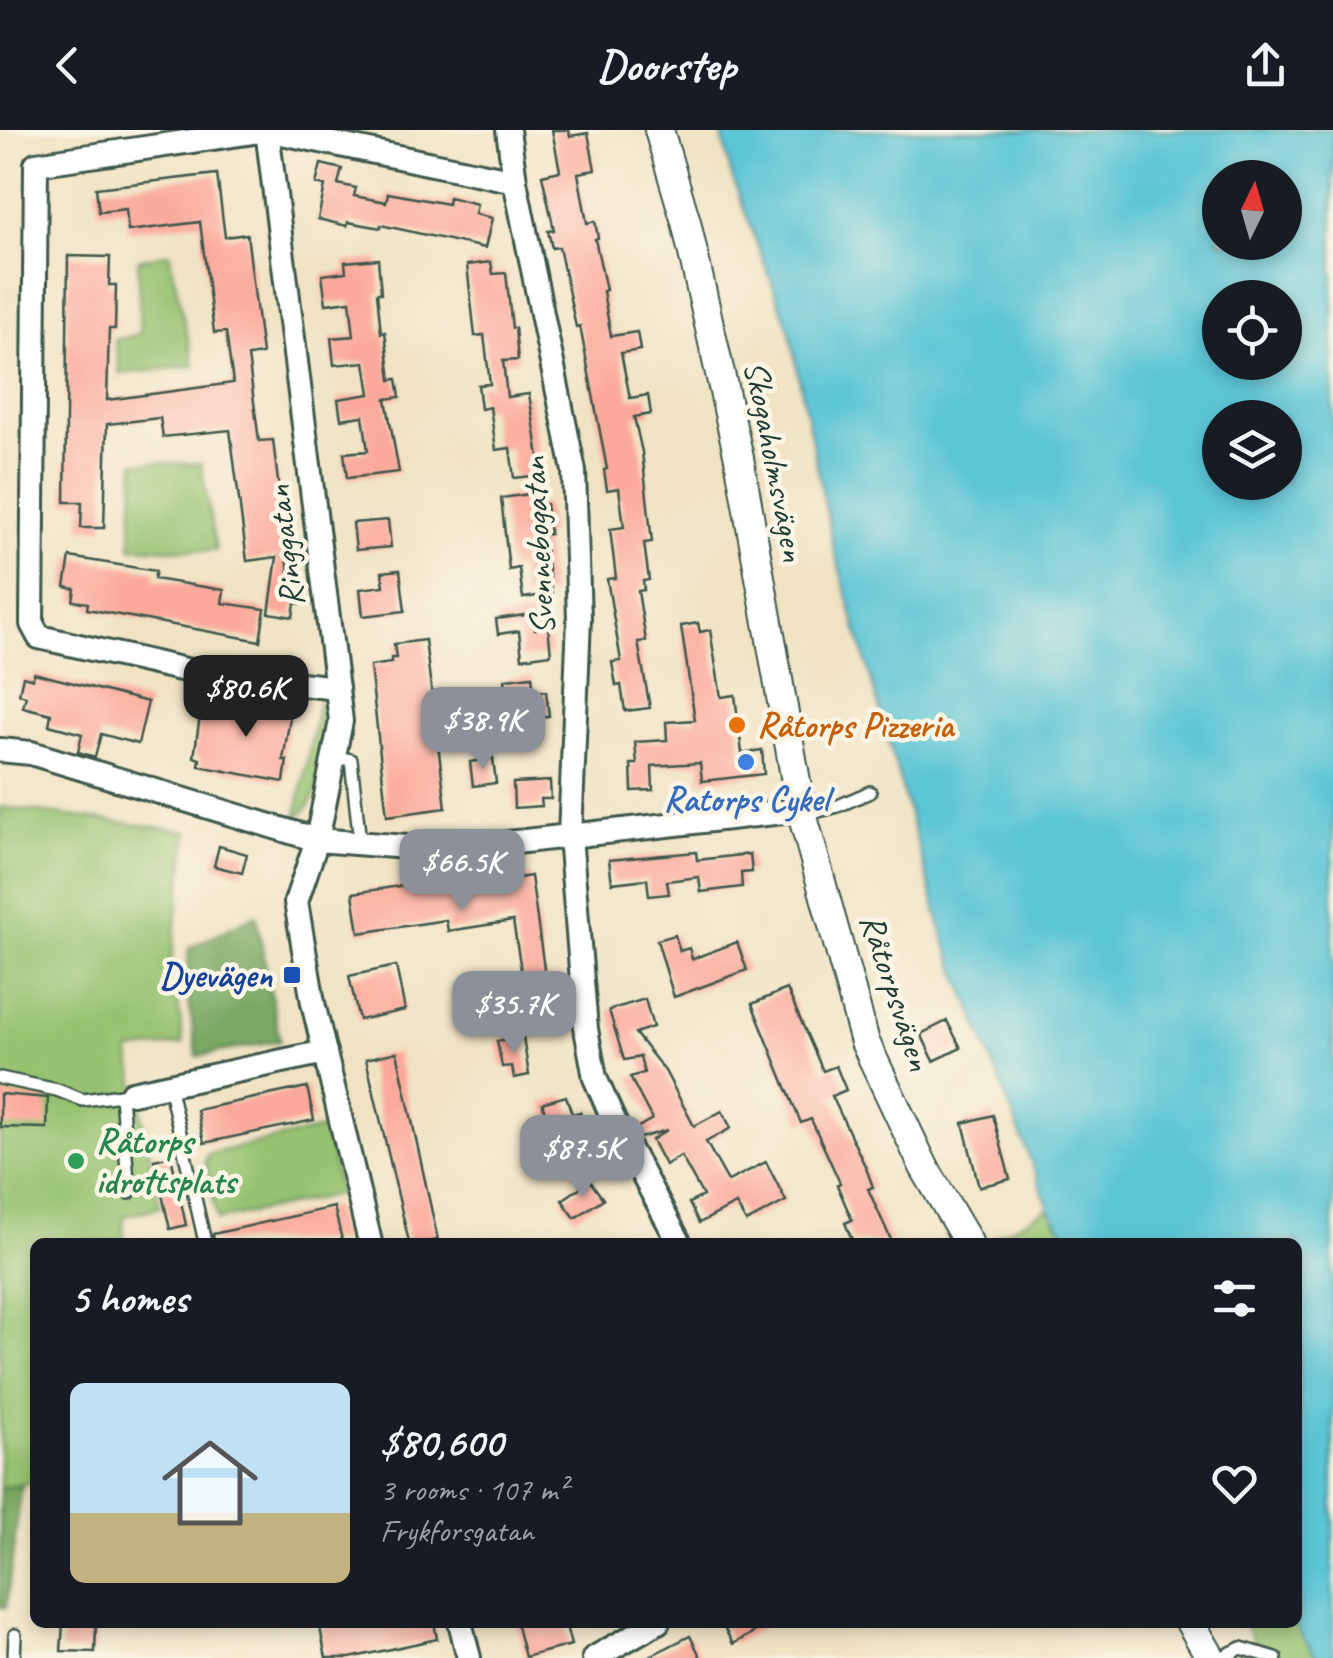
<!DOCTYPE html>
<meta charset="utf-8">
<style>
:root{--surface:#171b24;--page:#20242c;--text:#f1f3f6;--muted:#9ea1a6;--accent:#8c9099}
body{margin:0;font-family:Caveat,sans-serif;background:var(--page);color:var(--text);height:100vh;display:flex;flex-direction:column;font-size:38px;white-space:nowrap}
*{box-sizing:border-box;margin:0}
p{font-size:32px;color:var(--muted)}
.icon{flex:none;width:55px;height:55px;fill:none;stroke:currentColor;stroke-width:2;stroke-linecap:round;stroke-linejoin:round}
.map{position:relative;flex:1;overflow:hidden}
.panel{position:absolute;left:30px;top:1108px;width:1272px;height:390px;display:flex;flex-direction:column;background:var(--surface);border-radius:15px;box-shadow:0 5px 15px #0003}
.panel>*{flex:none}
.needle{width:65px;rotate:5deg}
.tools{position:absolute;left:1202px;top:30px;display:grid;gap:20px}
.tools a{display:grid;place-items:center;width:100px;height:100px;border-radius:50%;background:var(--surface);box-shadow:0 5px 15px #0003;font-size:50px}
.price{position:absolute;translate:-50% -85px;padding:0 22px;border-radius:20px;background:var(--accent);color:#fff;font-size:32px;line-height:65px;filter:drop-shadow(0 2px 5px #0008)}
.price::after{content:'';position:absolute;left:50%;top:60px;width:30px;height:22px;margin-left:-15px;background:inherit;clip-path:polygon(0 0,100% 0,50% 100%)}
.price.active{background:#222;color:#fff}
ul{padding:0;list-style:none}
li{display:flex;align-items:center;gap:30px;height:250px;padding:0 40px}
li span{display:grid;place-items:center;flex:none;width:280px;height:200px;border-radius:15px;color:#555}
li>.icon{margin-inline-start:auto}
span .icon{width:120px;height:120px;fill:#fffc;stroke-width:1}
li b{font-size:42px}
h2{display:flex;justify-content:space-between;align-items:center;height:120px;padding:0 40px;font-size:42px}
header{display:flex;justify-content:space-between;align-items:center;height:130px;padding:0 40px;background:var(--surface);font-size:45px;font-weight:800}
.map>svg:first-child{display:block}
.green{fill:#95c26f;stroke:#5a8052;stroke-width:2.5}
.forest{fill:#78a862;stroke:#4c724b;stroke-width:2.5}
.water{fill:#5bc5d6;stroke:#3d8185;stroke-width:2.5;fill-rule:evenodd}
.building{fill:#fba99b}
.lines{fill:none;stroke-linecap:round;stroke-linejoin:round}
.service-casing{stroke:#3e564a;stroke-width:16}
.minor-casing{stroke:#3e564a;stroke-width:28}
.tertiary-casing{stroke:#3e564a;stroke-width:32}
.service{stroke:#fff;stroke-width:11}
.minor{stroke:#fff;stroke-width:22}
.tertiary{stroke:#fff;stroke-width:28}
.food-dot{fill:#e8710a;stroke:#fcf5e5;stroke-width:4}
.shop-dot{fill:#3f7fe0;stroke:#fcf5e5;stroke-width:4}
.transit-dot{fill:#1a4fb4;stroke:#fcf5e5;stroke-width:4}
.leisure-dot{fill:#2e9e5b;stroke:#fcf5e5;stroke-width:4}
.labels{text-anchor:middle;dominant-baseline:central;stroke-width:9;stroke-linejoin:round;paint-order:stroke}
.street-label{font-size:35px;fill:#1f3d34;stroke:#fcf5e5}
.food-label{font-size:35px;font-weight:bold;fill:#c56008;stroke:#fcf5e5;text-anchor:start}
.shop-label{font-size:35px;font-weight:bold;fill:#366cbe;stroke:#fcf5e5}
.transit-label{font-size:35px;font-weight:bold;fill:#164399;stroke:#fcf5e5;text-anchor:end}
.leisure-label{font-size:35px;font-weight:bold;fill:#27864d;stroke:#fcf5e5;text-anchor:start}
</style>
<header><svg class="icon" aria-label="back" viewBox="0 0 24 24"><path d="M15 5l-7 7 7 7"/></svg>Doorstep<svg class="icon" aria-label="share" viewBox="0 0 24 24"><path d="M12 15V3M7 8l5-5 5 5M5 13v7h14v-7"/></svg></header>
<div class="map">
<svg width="1333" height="1528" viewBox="0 0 1333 1528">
<rect width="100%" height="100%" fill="#fcf5e5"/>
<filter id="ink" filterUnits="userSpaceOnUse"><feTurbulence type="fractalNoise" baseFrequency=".01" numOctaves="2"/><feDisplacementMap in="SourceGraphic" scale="20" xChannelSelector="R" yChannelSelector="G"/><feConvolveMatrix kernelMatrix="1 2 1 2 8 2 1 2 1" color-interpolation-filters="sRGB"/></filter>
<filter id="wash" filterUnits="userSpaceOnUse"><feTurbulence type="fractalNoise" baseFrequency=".0048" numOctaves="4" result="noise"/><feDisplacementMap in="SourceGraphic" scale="40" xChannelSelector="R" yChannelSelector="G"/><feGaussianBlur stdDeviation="2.25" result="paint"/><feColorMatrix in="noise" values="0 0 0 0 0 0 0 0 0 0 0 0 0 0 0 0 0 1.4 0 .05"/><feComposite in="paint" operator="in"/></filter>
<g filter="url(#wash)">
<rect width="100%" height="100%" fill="#f0e3c4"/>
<g class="green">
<path d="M169 123 194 236 120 244 115 210 140 204 138 130Z"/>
<path d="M135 332 201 334 216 421 131 417Z"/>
<path d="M319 572 326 576C331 598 322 658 308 677 305 681 300 684 296 688Z"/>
<path d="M0 677 188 701 167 864 178 869 183 914 129 921 160 1077 124 1086 123 1112H35V1352L0 1358Z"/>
<path d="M326 998 340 1064 217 1090 205 1031 208 1024Z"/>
<path d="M1049 1078 1070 1112H997L994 1107Z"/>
<path d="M1244 1493H1294L1317 1528H1263Z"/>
</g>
<g class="forest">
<path d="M256 785 280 911 197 926 187 861 189 818Z"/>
<path d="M22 1355 6 1477H0V1358Z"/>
</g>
<path class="water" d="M721 0H1333V1528H1317L1294 1493 1298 1492V1112H1070L1049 1078 945 811 834 419 789 199 731 44ZM1220 48H1285V112H1220ZM1220 168H1285V232H1220ZM1220 288H1285V352H1220Z"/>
<g id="blocks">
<g class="building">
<path d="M552 0H569L570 6 588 3 595 40 578 43 587 93 595 91 598 108 595 109 606 160 603 161 611 206 637 202 640 220 621 223 630 268 648 265 651 284 634 287 642 322 652 412 644 413 649 450 643 451 644 460 638 461 646 511 638 512 650 578 625 581 621 555 616 556 612 532 621 531 607 449 616 448 610 399 624 397 619 358 607 360 604 340 607 339 580 196 576 197 559 117 552 118 548 101 554 100 542 45 560 41Z"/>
<path d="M321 34 342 39 338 54 356 58 354 66 386 72 388 63 448 74 449 67 477 74 475 84 492 88 485 118 381 95V98L348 92 347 96 318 89 325 56 316 54Z"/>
<path d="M217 44 225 107 247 104 262 224 248 226 259 311 273 310 290 451 304 456 301 474 295 473 293 487 269 483 277 427 247 431 230 300 163 307 160 288 107 294 104 398H81L82 372H65L68 126 110 127 109 155H116L115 199H109L107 270 233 253 226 202 214 203 200 92 128 101 126 79 99 82 96 58Z"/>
<path d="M378 129 381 163H377L381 203 385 202 391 250 397 249 400 267 386 269 399 342 347 348 344 323 368 321 363 286 341 289 338 269 370 264 365 232 334 235 331 208 354 206 350 171 326 174 322 145 346 142 345 132Z"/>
<path d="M491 132 493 144 506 143 512 198H515L518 230 503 231 507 267 529 264 542 345 514 348 510 318 496 320 490 277 481 279 478 255 490 254 484 205 475 206 467 135Z"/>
<path d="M530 364 531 375 546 374 550 404 543 405 552 464 523 468 519 438 509 440 501 368Z"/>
<path d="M388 390 391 417 356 420 353 393Z"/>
<path d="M70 427 156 441 154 449 224 460 222 473 265 479 260 511 87 479 88 473 73 471 75 459 65 457Z"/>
<path d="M400 440 405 481 363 486 360 459 384 456 382 442Z"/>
<path d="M533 484 535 499 548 497 551 524 522 528 519 501 498 504 496 489Z"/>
<path d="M698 493 700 502 710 500 721 567 735 565 742 623 762 620 764 644 702 651 700 633 652 636 653 660 632 661 631 634H637L635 612 667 610 666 592 695 590 681 496Z"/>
<path d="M425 510 446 678 387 686 370 536 391 533V528H396L394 514Z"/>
<path d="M34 543 148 572 138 614 101 604 95 627 78 622 82 604 49 595 51 584 23 577 26 566 19 564 23 546 33 549Z"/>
<path d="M532 546 534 562 546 561 549 586 520 590 517 565 507 566 505 549Z"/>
<path d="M240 567 292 575 283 630H287L284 652 199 636 200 629 194 627 200 586 206 588 207 582 237 586Z"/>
<path d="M493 628 496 653 473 656 470 632Z"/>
<path d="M550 651 551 669H541L542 676 514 678 513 653Z"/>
<path d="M219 716 247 724 242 743 214 736Z"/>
<path d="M696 722 697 730 750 724 752 742 741 743 742 757 701 762 699 747 667 751 669 764 649 766 647 749 612 753 609 730Z"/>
<path d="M531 746 547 860 525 864 513 791 448 801 446 790 359 803 353 763 440 750 441 760Z"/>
<path d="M675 805 680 821 689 818 692 829 737 812 747 840 674 867 657 810Z"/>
<path d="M396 836 405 880 359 890 349 846Z"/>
<path d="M787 859 823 941 836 936 846 960 832 966 866 1038 873 1057 868 1059 892 1112H853L845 1093 852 1090 837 1055 840 1053 811 989 801 993 786 957 752 874Z"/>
<path d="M645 869 653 897 635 903 665 941 694 996 722 981 731 998 706 1012 728 1051 766 1032 786 1071 746 1092 736 1074 699 1093 689 1073 703 1066 681 1026 665 1035 652 1010 667 1000 640 1008 635 999 652 989 630 947 644 943 640 927 624 930 609 880Z"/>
<path d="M947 891 961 918 934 931 921 904Z"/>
<path d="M523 907 529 945 514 948 512 936 502 937 497 911Z"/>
<path d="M397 922 438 1110 427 1112H409L366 929Z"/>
<path d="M307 957 314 990 204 1013 197 980Z"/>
<path d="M0 964 48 968 47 998 0 997Z"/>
<path d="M566 966 572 984 580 982 587 1004 579 1007 584 1025 552 1035 539 994 548 991 542 973Z"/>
<path d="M993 985 1010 1049 979 1057 963 993Z"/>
<path d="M171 1026 186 1095 170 1099 154 1030Z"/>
<path d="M590 1051 603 1069 575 1088 562 1070Z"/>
<path d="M334 1077 342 1110 214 1112 213 1104Z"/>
<path d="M344 1492H434L437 1509 350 1528H326L320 1498Z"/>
<path d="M516 1492H565L571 1515 525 1527Z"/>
<path d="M721 1492H772L733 1514Z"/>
<path d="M63 1494 96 1495 95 1522 61 1521Z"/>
<path d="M690 1506 701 1528H646Z"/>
</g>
</g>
</g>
<g filter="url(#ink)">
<use href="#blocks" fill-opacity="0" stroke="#3e564a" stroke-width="2.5"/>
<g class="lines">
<g class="service-casing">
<g id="service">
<path d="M336 627 351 630 360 713"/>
<path d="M803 685 838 676 870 662"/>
<path d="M0 948 57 960 83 970 121 965"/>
<path d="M169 955 205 1112"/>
<path d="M128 964 121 965 129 1063"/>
<path d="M14 1528 15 1505"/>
<path d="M1221 1528 1241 1518 1276 1528"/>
</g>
</g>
<g class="minor-casing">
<g id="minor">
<path d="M267 0 341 591 317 710 296 772 313 873 370 1112"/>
<path d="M508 0 515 51 574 341 579 489 570 706 586 899 595 948 615 993 679 1112"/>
<path d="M337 558 194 542 39 507 32 494 36 34 267 0 515 51"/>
<path d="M0 620 31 623 317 710 445 720 801 680"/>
<path d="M132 963 325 922"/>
<path d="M460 1492 469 1528"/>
<path d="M594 1528 658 1492"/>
</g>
</g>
<g class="tertiary-casing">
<g id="tertiary">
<path d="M659 0 686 92 739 328 801 680 844 835 865 912 924 1037 968 1112"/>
<path d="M1190 1492 1211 1528"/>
</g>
</g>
<use href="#service" class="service"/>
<use href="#minor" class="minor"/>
<use href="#tertiary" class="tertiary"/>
</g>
</g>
<circle class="food-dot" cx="737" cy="595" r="10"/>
<circle class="shop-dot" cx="746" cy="632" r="10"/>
<rect class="transit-dot" x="282" y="835" width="20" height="20" rx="5"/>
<circle class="leisure-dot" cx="76" cy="1031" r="10"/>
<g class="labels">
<g class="street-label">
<text transform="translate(775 331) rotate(79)">Skogaholmsvägen</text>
<text transform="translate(285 416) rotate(-97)">Ringgatan</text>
<text transform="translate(538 416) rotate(-93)">Svennebogatan</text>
<text transform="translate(896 862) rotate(72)">Råtorpsvägen</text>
</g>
<g class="food-label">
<text x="757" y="595">Råtorps Pizzeria</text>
</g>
<g class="shop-label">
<text x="746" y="669">Ratorps Cykel</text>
</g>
<g class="transit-label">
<text x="272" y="845">Dyevägen</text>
</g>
<g class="leisure-label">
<text x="96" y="1011">Råtorps<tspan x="96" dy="40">idrottsplats</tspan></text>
</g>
</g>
</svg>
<div class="tools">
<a><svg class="needle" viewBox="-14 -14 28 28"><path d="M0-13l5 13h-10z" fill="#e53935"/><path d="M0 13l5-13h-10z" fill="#9ea1a6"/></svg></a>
<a><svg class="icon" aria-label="locate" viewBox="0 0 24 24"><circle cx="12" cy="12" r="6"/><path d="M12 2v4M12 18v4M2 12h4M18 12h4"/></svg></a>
<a><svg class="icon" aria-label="layers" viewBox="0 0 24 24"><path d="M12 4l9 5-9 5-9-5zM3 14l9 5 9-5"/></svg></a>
</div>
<b class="price active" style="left:246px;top:610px">$80.6K</b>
<b class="price" style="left:483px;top:642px">$38.9K</b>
<b class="price" style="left:462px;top:784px">$66.5K</b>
<b class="price" style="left:514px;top:926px">$35.7K</b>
<b class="price" style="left:582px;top:1070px">$87.5K</b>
<section class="panel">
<h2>5 homes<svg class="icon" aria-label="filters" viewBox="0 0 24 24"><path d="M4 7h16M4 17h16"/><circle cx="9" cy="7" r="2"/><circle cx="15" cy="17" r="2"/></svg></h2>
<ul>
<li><span style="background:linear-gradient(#bfe0f5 65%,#c2b280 0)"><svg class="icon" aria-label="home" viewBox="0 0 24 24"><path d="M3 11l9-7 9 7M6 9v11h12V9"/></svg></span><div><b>$80,600</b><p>3 rooms · 107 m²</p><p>Frykforsgatan</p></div><svg class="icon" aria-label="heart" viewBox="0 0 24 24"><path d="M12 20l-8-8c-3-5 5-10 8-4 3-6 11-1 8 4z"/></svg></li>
</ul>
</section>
</div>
